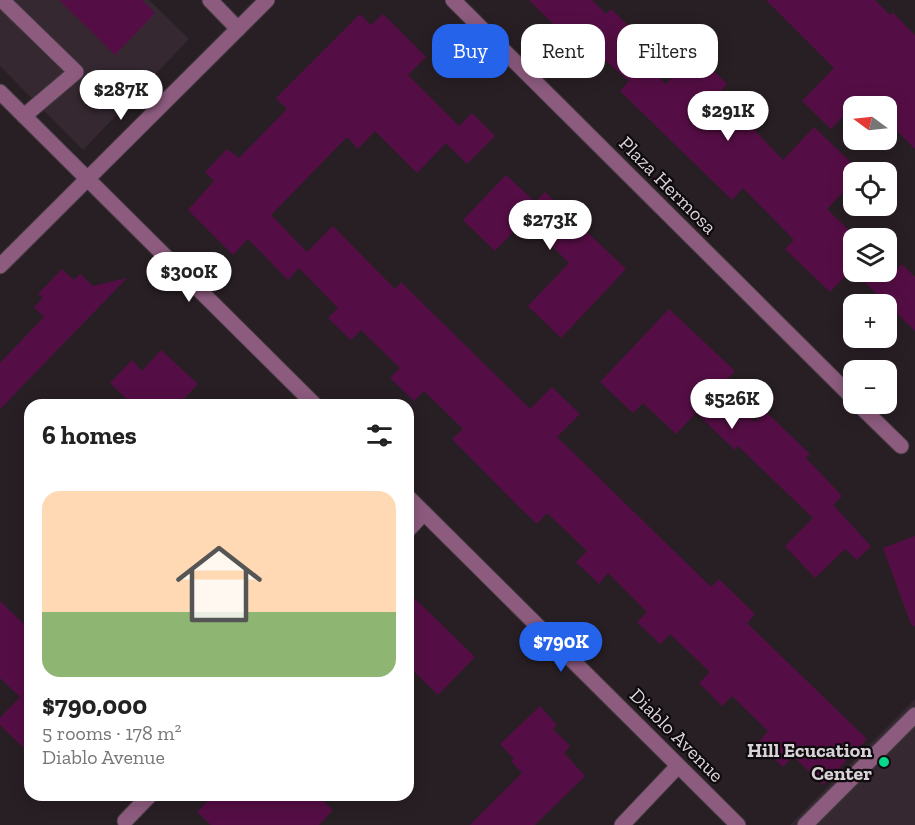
<!DOCTYPE html>
<meta charset="utf-8">
<style>
:root{--surface:#fff;--page:#f6f6f6;--text:#222;--muted:#767676;--accent:#2563eb}
body{margin:0;font-family:"Zilla Slab",serif;background:var(--page);color:var(--text);height:100vh;display:flex;flex-direction:column;font-size:22px;white-space:nowrap}
*{box-sizing:border-box;margin:0}
p{font-size:20px;color:var(--muted)}
.icon{flex:none;width:33px;height:33px;fill:none;stroke:currentColor;stroke-width:2;stroke-linecap:round;stroke-linejoin:round}
.map{position:relative;flex:1;overflow:hidden}
.panel{position:absolute;left:24px;top:399px;width:390px;height:402px;display:flex;flex-direction:column;background:var(--surface);border-radius:18px;box-shadow:0 3px 15px #0003}
.panel>*{flex:none}
.top-card{position:absolute;left:432px;top:24px;width:393px;height:54px;display:flex;gap:12px}
.needle{width:39px;rotate:285deg}
.fabs{position:absolute;left:843px;top:96px;display:grid;gap:12px}
.fabs a{display:grid;place-items:center;width:54px;height:54px;border-radius:12px;background:var(--surface);box-shadow:0 3px 15px #0003;font-size:30px}
.price{position:absolute;translate:-50% -51px;padding:0 14px;border-radius:21px;background:#fff;color:#222;font-size:20px;line-height:39px;filter:drop-shadow(0 2px 3px #0008)}
.price::after{content:'';position:absolute;left:50%;top:36px;width:18px;height:14px;margin-left:-9px;background:inherit;clip-path:polygon(0 0,100% 0,50% 100%)}
.price.active{background:var(--accent);color:#fff}
ul{padding:0;list-style:none}
li{display:grid;align-content:center;gap:12px;height:318px;padding:0 18px}
li span{display:grid;place-items:center;height:186px;border-radius:18px;color:#555}
li>.icon{margin-inline-start:auto}
span .icon{width:108px;height:108px;fill:#fffc;stroke-width:1}
li b{font-size:26px}
h2{display:flex;justify-content:space-between;align-items:center;height:72px;padding:0 18px;font-size:26px}
.pill{padding:0 21px;border-radius:18px;background:var(--surface);box-shadow:0 3px 15px #0003;font-size:21px;line-height:54px}
.pill.active{background:var(--accent);color:#fff}
.map>svg:first-child{display:block}
.built{fill:#352831}
.building{fill:#550e45}
.lines{fill:none;stroke-linecap:round;stroke-linejoin:round}
.minor-casing{stroke:#443c41;stroke-width:17}
.minor{stroke:#8d5b7e;stroke-width:15}
.poi-dot{fill:#05d98b;stroke:#0e0a0d;stroke-width:2}
.labels{text-anchor:middle;dominant-baseline:central;stroke-width:4.5;stroke-linejoin:round;paint-order:stroke}
.street-label{font-size:20px;fill:#d9d3d7;stroke:#0e0a0d}
.poi-label{font-size:20px;font-weight:bold;fill:#d9d3d7;stroke:#0e0a0d;text-anchor:end}
</style>
<div class="map">
<svg width="915" height="825" viewBox="0 0 915 825">
<rect width="100%" height="100%" fill="#281f25"/>
<g class="built">
<path d="M0 0H149L189 39 83 150 0 66Z"/>
<path d="M915 699V825H790Z"/>
</g>
<g class="building">
<path d="M59 0H142L155 13 115 55Z"/>
<path d="M529 0H592L606 14 611 9 634 31 623 42 666 84 695 53 727 84 719 93 783 160 814 127 861 172H854V181L827 209 857 238H854V271L852 269 830 292 785 249 794 240 743 188 732 200 620 91 629 81 584 42 578 49Z"/>
<path d="M766 0H875L890 15 893 13 915 35V149L886 120V106H873L863 96 831 129 802 101 834 68Z"/>
<path d="M360 14 371 25 383 14 426 57 408 75 459 126 472 113 495 136 467 164 446 143 417 173 375 131 358 149 347 137 271 215 307 252 333 226 395 289 401 282 530 409 552 387 580 414 557 437 711 587 719 579 755 614 747 623 867 739 823 785 793 756 783 767 758 743 768 731 732 696 722 706 699 683 710 672 670 634 660 644 637 622 647 612 608 573 599 584 576 562 587 551 547 513 537 524 520 508 452 439 463 429 424 391 414 401 390 378 400 368 361 330 351 340 328 318 338 308 299 268 288 280 248 239 233 255 188 210 214 181 205 172 227 149 239 158 287 109 276 98Z"/>
<path d="M506 175 535 202 545 192 626 269 561 338 528 306 569 263 525 219 495 251 463 220Z"/>
<path d="M902 264 915 277V331L854 272H886V267L893 273Z"/>
<path d="M62 269 74 280 80 274 93 286 127 278 0 409V363L44 317 34 307 43 298 38 294Z"/>
<path d="M669 309 735 371 718 389 755 422 765 411 810 454 806 458 842 496 833 505 871 546 857 560 845 549 815 578 785 546 813 518 738 446 735 450 696 413 676 434 643 403 633 413 600 382Z"/>
<path d="M161 350 198 384 178 405H133L110 383 132 360 142 371Z"/>
<path d="M915 536V626L912 627 883 548Z"/>
<path d="M408 592 475 657 438 695 408 666Z"/>
<path d="M0 601 30 630V754L0 725V718L20 697 0 678Z"/>
<path d="M540 706 557 725 553 729 570 746 564 753 585 776 535 825H470L522 773 511 761 514 759 500 744Z"/>
<path d="M213 795H317L333 810 319 825H211L197 812Z"/>
</g>
<g class="lines">
<g class="minor-casing">
<g id="minor">
<path d="M2 0 76 72 24 116"/>
<path d="M210 0 238 29"/>
<path d="M453 0 854 399"/>
<path d="M0 92 315 405"/>
<path d="M0 266 267 0"/>
<path d="M858 404 901 446"/>
<path d="M408 497 738 825"/>
<path d="M408 530 424 513"/>
<path d="M125 821 150 795"/>
<path d="M622 825 678 766"/>
<path d="M805 825 915 715"/>
</g>
</g>
<use href="#minor" class="minor"/>
</g>
<circle class="poi-dot" cx="884" cy="762" r="6"/>
<g class="labels">
<g class="street-label">
<text transform="translate(668 185) rotate(45)">Plaza Hermosa</text>
<text transform="translate(677 735) rotate(45)">Diablo Avenue</text>
</g>
<g class="poi-label">
<text x="872" y="750">Hill Ecucation<tspan x="872" dy="23">Center</tspan></text>
</g>
</g>
</svg>
<div class="fabs">
<a><svg class="needle" viewBox="-14 -14 28 28"><path d="M0-13l5 13h-10z" fill="#e53935"/><path d="M0 13l5-13h-10z" fill="#767676"/></svg></a>
<a><svg class="icon" aria-label="locate" viewBox="0 0 24 24"><circle cx="12" cy="12" r="6"/><path d="M12 2v4M12 18v4M2 12h4M18 12h4"/></svg></a>
<a><svg class="icon" aria-label="layers" viewBox="0 0 24 24"><path d="M12 4l9 5-9 5-9-5zM3 14l9 5 9-5"/></svg></a>
<a>+</a>
<a>−</a>
</div>
<b class="price" style="left:121px;top:121px">$287K</b>
<b class="price" style="left:728px;top:142px">$291K</b>
<b class="price" style="left:550px;top:251px">$273K</b>
<b class="price" style="left:189px;top:303px">$300K</b>
<b class="price" style="left:732px;top:430px">$526K</b>
<b class="price active" style="left:561px;top:673px">$790K</b>
<div class="top-card">
<a class="pill active">Buy</a>
<a class="pill">Rent</a>
<a class="pill">Filters</a>
</div>
<section class="panel">
<h2>6 homes<svg class="icon" aria-label="filters" viewBox="0 0 24 24"><path d="M4 7h16M4 17h16"/><circle cx="9" cy="7" r="2"/><circle cx="15" cy="17" r="2"/></svg></h2>
<ul>
<li><span style="background:linear-gradient(#ffd9b3 65%,#8fb573 0)"><svg class="icon" aria-label="home" viewBox="0 0 24 24"><path d="M3 11l9-7 9 7M6 9v11h12V9"/></svg></span><div><b>$790,000</b><p>5 rooms · 178 m²</p><p>Diablo Avenue</p></div></li>
</ul>
</section>
</div>
